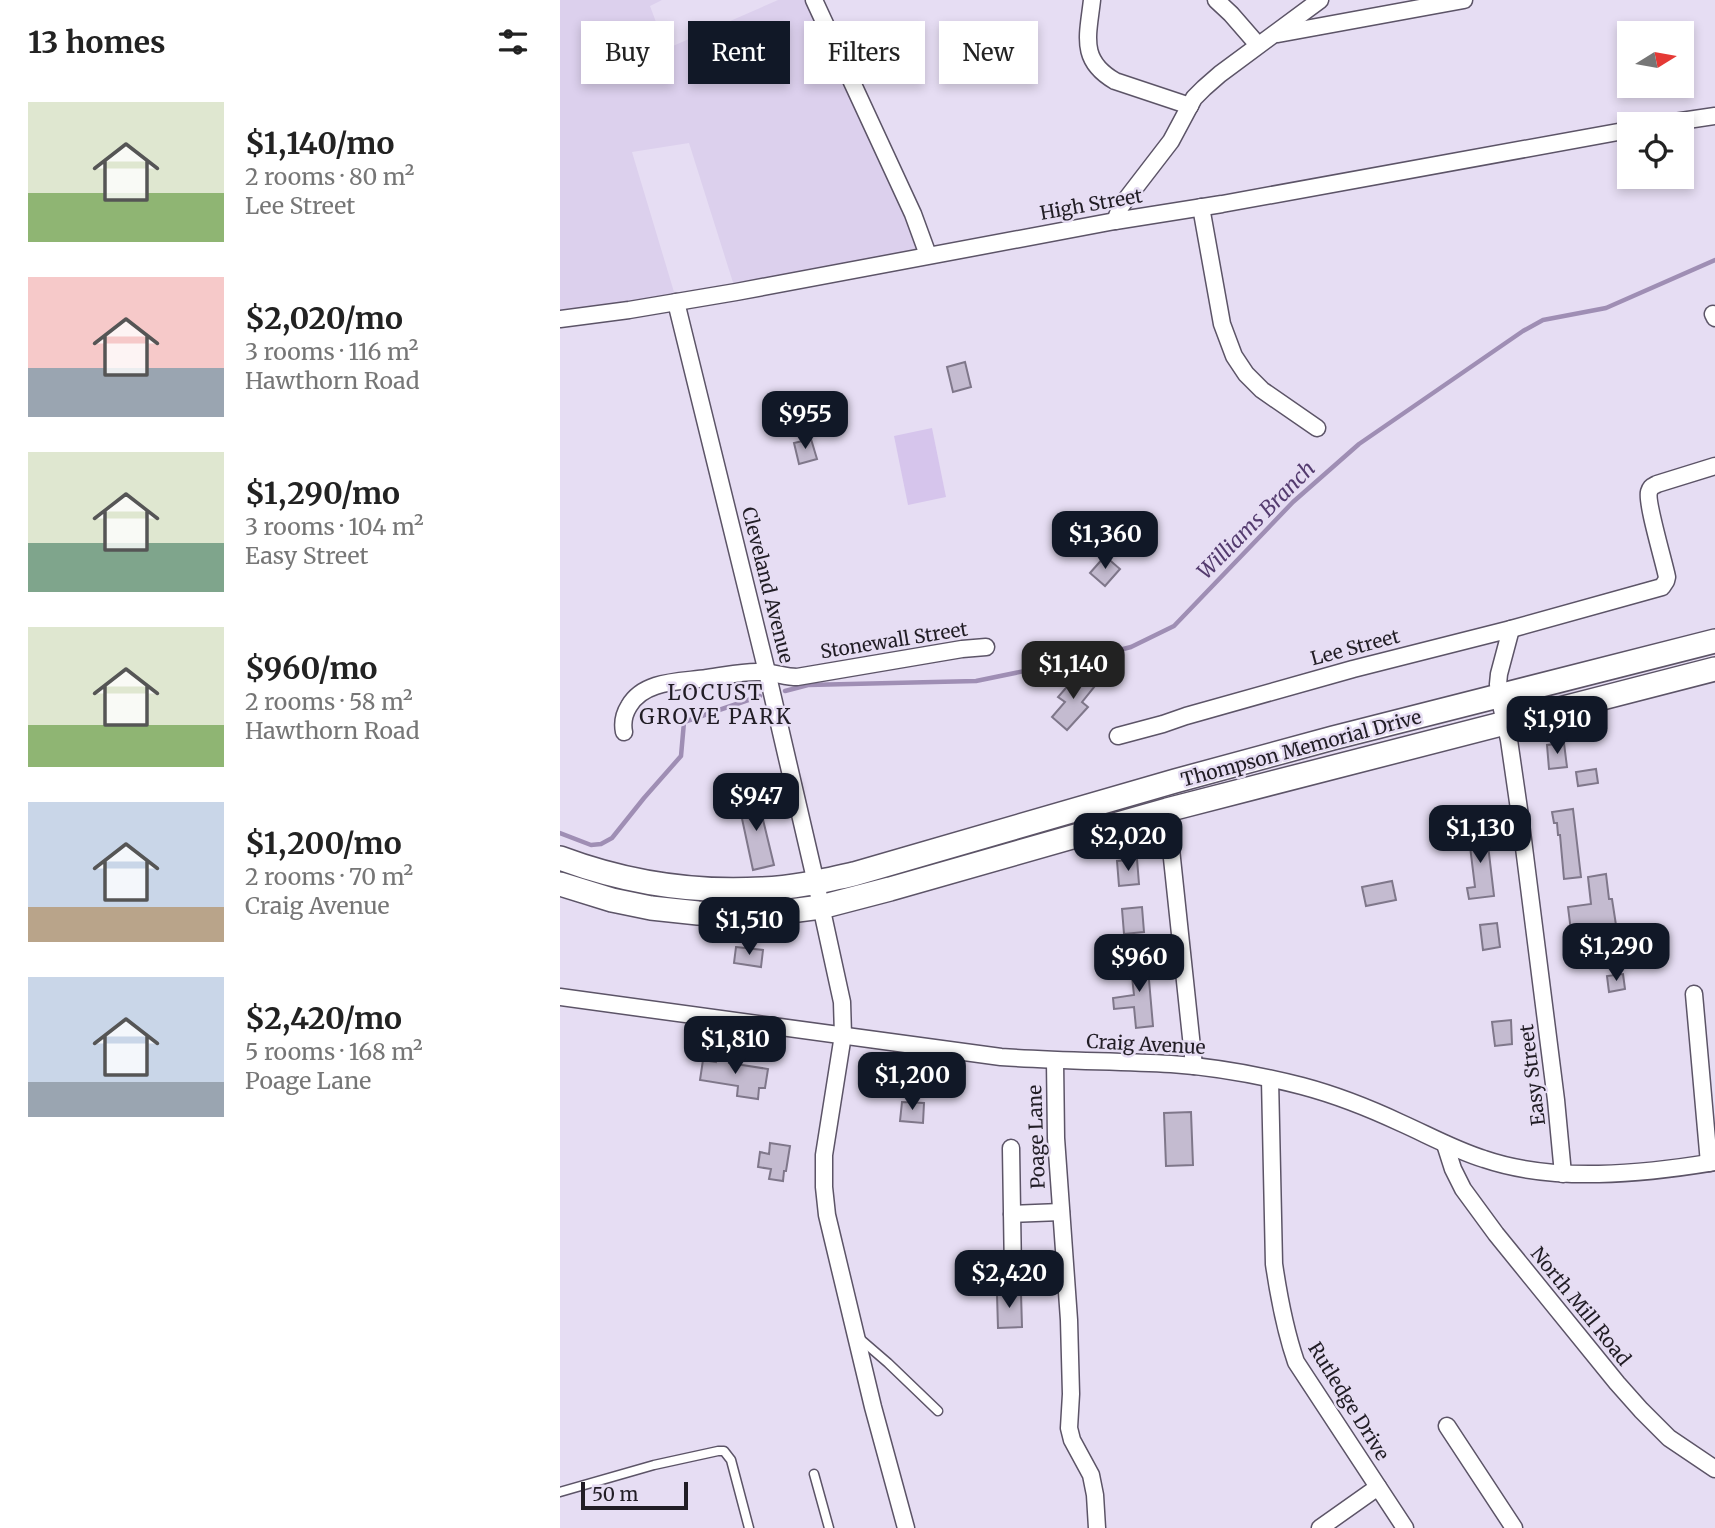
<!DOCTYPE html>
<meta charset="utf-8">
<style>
:root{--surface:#fff;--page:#f2f2f2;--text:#222;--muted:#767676;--accent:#111827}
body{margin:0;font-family:Merriweather,serif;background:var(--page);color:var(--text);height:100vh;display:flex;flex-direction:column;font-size:26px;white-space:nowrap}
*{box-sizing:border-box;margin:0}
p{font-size:23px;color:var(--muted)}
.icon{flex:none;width:38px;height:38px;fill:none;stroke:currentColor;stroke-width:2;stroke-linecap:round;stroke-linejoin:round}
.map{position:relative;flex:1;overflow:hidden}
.details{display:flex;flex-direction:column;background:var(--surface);width:560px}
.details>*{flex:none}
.hud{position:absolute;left:21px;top:21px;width:665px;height:63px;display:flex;gap:14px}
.needle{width:46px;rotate:79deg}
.fabs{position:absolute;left:1057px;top:21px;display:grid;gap:14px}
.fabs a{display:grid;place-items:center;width:77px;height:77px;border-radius:0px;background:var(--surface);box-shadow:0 4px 10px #0003;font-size:35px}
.scale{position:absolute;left:21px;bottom:18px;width:107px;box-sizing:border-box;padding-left:7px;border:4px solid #211d25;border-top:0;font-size:19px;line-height:24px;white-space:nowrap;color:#211d25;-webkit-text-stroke:5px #e6ddf3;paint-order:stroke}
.price{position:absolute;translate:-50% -60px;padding:0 16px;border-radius:14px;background:var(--accent);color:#fff;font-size:23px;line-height:46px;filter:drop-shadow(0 2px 4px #0008)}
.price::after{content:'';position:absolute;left:50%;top:42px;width:21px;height:16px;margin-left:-10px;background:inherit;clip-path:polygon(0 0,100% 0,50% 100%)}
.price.on{background:#222;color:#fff}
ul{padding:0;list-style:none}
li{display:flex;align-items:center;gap:21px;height:175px;padding:0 28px}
li span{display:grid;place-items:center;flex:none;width:196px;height:140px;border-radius:0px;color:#555}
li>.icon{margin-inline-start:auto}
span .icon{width:84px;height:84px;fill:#fffc;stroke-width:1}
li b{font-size:30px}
h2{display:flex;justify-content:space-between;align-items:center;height:84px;padding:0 28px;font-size:30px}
.tag{padding:0 24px;border-radius:0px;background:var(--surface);box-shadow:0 4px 10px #0003;font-size:24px;line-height:63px}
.tag.on{background:var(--accent);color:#fff}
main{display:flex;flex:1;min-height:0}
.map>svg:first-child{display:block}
.built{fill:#dcd0ed}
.green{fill:#d6c5ec}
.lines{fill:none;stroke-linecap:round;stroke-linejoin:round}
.stream{stroke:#9f8eb4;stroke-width:4.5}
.building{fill:#c4bbd0;stroke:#7f778a;stroke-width:2}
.service-casing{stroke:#5c5467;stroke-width:11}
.minor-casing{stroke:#5c5467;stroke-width:19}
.secondary-casing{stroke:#5c5467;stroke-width:26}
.service{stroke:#fff;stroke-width:8}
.minor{stroke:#fff;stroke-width:16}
.secondary{stroke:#fff;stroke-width:23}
.labels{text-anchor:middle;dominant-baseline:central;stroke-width:5;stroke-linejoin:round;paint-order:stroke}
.street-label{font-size:19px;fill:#211d25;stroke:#e6ddf3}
.water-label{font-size:21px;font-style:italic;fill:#543b6f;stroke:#e6ddf3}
.neighbourhood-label{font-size:21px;letter-spacing:2px;fill:#211d25;stroke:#e6ddf3}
</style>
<main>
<section class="details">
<h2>13 homes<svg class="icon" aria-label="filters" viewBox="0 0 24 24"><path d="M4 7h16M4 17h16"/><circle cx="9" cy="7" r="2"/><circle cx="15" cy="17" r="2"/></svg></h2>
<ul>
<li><span style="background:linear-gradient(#dfe7d0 65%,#8fb573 0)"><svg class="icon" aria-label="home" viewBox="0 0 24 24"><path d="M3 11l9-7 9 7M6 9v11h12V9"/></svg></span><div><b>$1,140/mo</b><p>2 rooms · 80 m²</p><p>Lee Street</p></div></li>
<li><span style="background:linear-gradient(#f6c9c9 65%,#9aa5b1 0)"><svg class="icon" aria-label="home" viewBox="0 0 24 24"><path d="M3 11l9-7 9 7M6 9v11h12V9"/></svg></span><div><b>$2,020/mo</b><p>3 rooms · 116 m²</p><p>Hawthorn Road</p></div></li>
<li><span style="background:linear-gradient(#dfe7d0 65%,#7fa58c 0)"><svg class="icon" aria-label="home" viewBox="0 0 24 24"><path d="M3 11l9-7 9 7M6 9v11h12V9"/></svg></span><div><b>$1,290/mo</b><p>3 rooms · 104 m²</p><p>Easy Street</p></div></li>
<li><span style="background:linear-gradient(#dfe7d0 70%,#8fb573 0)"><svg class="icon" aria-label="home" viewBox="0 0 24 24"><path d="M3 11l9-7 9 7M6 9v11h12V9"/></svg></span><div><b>$960/mo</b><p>2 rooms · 58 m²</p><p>Hawthorn Road</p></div></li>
<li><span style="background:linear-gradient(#c9d6e8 75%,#b9a48a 0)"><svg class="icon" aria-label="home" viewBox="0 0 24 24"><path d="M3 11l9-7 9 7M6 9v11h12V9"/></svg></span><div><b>$1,200/mo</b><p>2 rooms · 70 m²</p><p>Craig Avenue</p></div></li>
<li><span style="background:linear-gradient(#c9d6e8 75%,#9aa5b1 0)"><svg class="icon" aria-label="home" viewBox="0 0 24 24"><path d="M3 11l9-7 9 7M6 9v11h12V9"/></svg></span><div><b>$2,420/mo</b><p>5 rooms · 168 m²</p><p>Poage Lane</p></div></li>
</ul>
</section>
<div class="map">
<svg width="1155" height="1528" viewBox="0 0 1155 1528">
<rect width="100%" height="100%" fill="#e6ddf3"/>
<path class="built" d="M0 0H102L90 6 106 49 218 0H254L368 255 176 292 129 143 72 152 117 302 0 319Z"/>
<path class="green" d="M372 428 386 497 348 505 334 436Z"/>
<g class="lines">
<g class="stream">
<path d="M225 691 248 685 416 681 528 658 571 647 614 626 733 502 799 444 963 331 983 320 1046 308 1155 260"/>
<path d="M0 833 31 845 41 844 52 838 84 798 121 756 124 722 200 696"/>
</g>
</g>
<g class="building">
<path d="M405 362 411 387 393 392 387 367Z"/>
<path d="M251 439 257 459 239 464 234 443Z"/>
<path d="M545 556 560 569 545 586 530 573Z"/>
<path d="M519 673 535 686 522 702 528 707 507 730 492 717 505 702 498 697Z"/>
<path d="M1004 743 1007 767 989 769 987 745Z"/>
<path d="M1036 769 1038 783 1018 786 1016 772Z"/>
<path d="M197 795 214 865 193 870 178 800Z"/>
<path d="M1013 809 1021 877 1004 879 1000 835H998L997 823H994L992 812Z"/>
<path d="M893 811 895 829 879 831 876 813Z"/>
<path d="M926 828 934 896 909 899 907 888 915 887 908 830Z"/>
<path d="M577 859 579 884 559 886 557 861Z"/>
<path d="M1046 874 1049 899H1052L1056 925 1011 931 1008 907 1031 904 1028 877Z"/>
<path d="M832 881 836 900 806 906 802 887Z"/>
<path d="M582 907 584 932 564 934 562 909Z"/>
<path d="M937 923 940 947 923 950 920 925Z"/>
<path d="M176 947 203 950 201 967 174 963Z"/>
<path d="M587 957 593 1026 576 1028 574 1007 554 1009 553 998 574 995 570 959Z"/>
<path d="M1063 974 1065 989 1049 992 1047 976Z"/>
<path d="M951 1020 952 1044 935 1046 932 1022Z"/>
<path d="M157 1056 170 1058 169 1063 208 1069 205 1088H199L198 1099 177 1096 178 1086 140 1080 143 1060 156 1062Z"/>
<path d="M342 1102 364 1103 363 1123 340 1121Z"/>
<path d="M631 1112 633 1165 606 1166 604 1113Z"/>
<path d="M210 1143 230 1146 226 1171H224L223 1181 209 1179 211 1169 198 1167 200 1152 209 1154Z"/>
<path d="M461 1293 462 1327 438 1328 437 1294Z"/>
</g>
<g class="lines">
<g class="service-casing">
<g id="service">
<path d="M299 1338 328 1363 378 1411"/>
<path d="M254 1474 269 1528"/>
<path d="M0 1492 94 1465 158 1451H164L171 1460 189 1528"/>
</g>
</g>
<g class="minor-casing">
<g id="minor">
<path d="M254 0 353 214 368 255"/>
<path d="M532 0C528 36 519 60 555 81L630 106"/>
<path d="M656 0 671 14 698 45"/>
<path d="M718 34 904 0"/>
<path d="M1101 124 1155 116"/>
<path d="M641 207 662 324 674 356 686 374 702 390 757 428"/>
<path d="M555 221 561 206 611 141 634 98 644 88 660 74 760 0"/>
<path d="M116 302 207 672 256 883 282 1002 283 1035 264 1155V1187L267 1215 313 1407 346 1528"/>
<path d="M1153 314 1155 318"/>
<path d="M0 319 69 310 176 292 555 221 662 204 1069 130"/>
<path d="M951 629 1102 587 1106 581 1107 577C1104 562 1086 502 1089 492 1091 486 1092 487 1097 484L1155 466"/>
<path d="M64 732C62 722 64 714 69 706 84 680 120 682 147 678 164 676 183 671 200 672 213 672 225 677 237 677L402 649 426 647"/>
<path d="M558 736 603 724 626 716 793 669 951 629 939 674 938 684 939 696 949 740 960 816 996 1100 1003 1174"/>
<path d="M611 849 634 1066"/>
<path d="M1134 994 1149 1163"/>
<path d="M0 997 441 1057C498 1061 554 1061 611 1064 655 1067 699 1075 742 1086 776 1095 809 1108 841 1123 868 1135 895 1150 924 1159 994 1183 1083 1174 1155 1162"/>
<path d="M495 1061 496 1138 509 1320 511 1394 509 1428 512 1440 531 1475 535 1495 537 1528"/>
<path d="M710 1079 714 1264C719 1298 725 1330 736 1362L845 1528"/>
<path d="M885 1144 893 1169 903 1189 936 1234 1057 1383 1081 1410 1109 1438 1155 1469"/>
<path d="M451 1148 453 1274"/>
<path d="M452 1214 501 1212"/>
<path d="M887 1426 954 1528"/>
<path d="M760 1528 818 1487"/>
</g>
</g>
<g class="secondary-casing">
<g id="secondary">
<path d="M0 858C64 882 134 893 202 889 233 888 263 881 294 874L615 781 773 738 1155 641"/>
<path d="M0 884 52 900 91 908 138 913 176 915 222 912 261 907 330 889 607 810 1155 669"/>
</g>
</g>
<use href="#service" class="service"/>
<use href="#minor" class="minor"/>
<use href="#secondary" class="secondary"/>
</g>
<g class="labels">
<g class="street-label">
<text transform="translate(531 204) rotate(-10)">High Street</text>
<text transform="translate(208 585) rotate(76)">Cleveland Avenue</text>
<text transform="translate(334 640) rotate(-9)">Stonewall Street</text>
<text transform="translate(795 647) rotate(-15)">Lee Street</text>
<text transform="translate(741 748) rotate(-15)">Thompson Memorial Drive</text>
<text transform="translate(586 1044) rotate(3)">Craig Avenue</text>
<text transform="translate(972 1075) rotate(-97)">Easy Street</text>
<text transform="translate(476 1137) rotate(-92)">Poage Lane</text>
<text transform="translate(1021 1306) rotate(51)">North Mill Road</text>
<text transform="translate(789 1401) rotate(58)">Rutledge Drive</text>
</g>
<g class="water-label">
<text transform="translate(696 520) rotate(-45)">Williams Branch</text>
</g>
<g class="neighbourhood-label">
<text x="156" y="692">LOCUST<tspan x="156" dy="24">GROVE PARK</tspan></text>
</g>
</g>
</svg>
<div class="fabs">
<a><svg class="needle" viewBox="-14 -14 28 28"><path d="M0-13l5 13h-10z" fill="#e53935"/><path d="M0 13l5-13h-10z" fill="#767676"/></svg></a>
<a><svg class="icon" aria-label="locate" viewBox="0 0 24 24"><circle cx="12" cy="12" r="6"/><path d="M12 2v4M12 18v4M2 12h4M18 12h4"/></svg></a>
</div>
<div class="scale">50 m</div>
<b class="price" style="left:245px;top:451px">$955</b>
<b class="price" style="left:545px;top:571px">$1,360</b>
<b class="price on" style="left:513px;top:701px">$1,140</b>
<b class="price" style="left:997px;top:756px">$1,910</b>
<b class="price" style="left:196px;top:833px">$947</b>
<b class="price" style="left:920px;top:865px">$1,130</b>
<b class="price" style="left:568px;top:873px">$2,020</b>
<b class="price" style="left:189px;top:957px">$1,510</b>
<b class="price" style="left:1056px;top:983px">$1,290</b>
<b class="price" style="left:579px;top:994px">$960</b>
<b class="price" style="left:175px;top:1076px">$1,810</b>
<b class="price" style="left:352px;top:1112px">$1,200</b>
<b class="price" style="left:449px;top:1310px">$2,420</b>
<div class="hud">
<a class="tag">Buy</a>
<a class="tag on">Rent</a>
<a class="tag">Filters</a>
<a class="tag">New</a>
</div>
</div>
</main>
